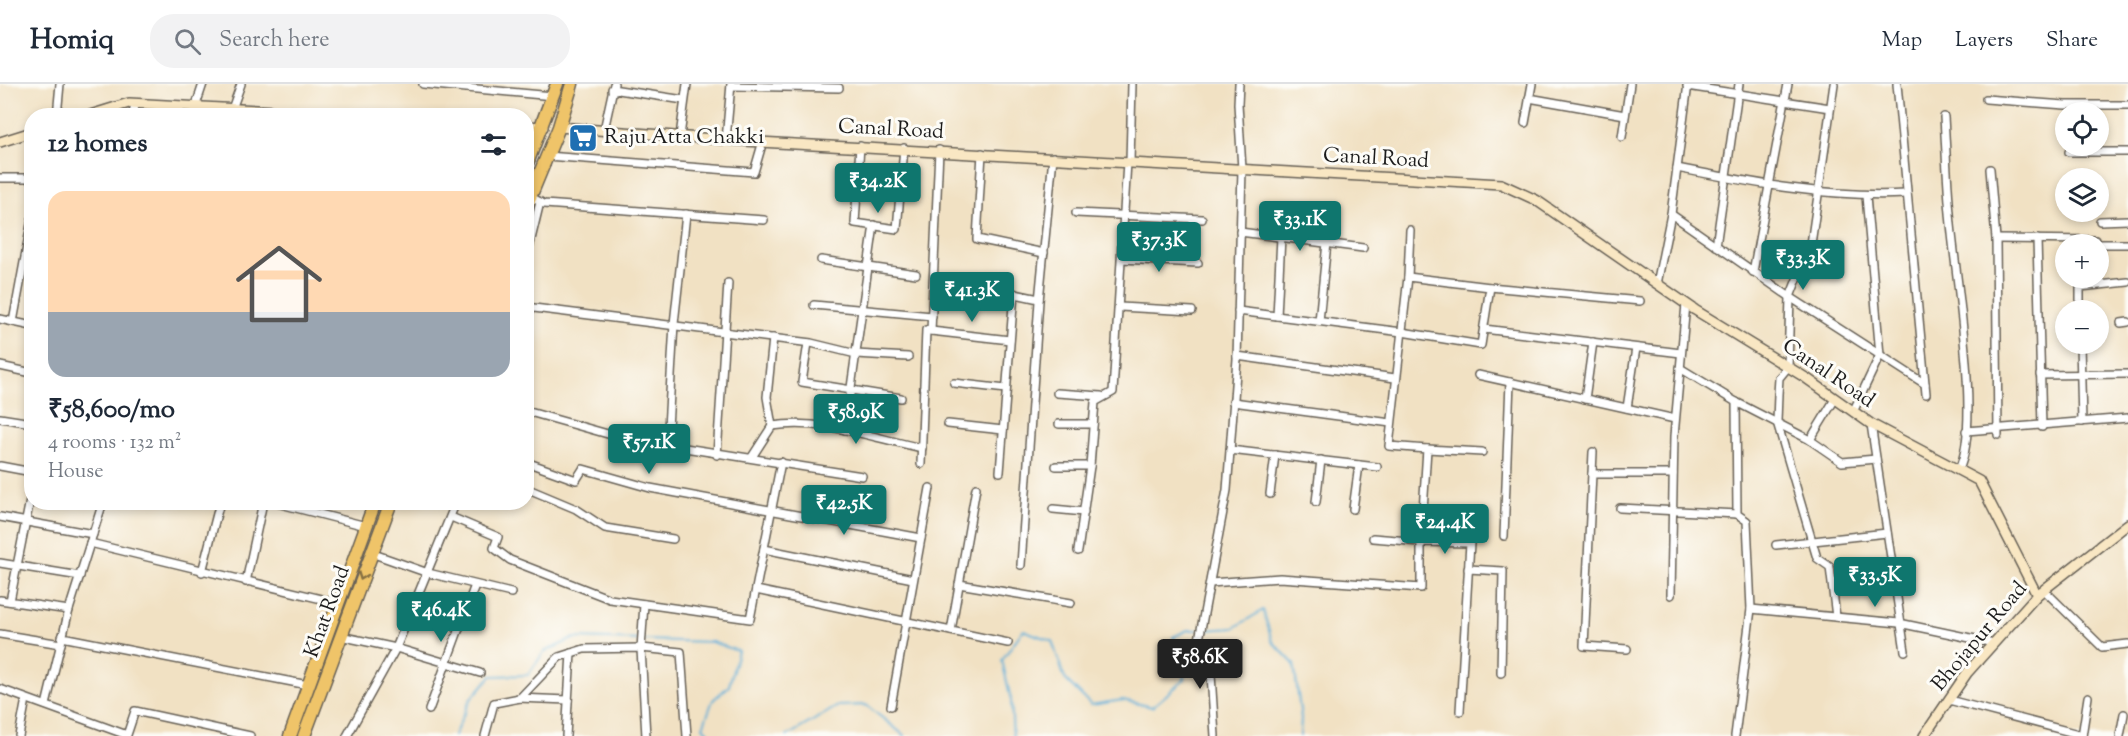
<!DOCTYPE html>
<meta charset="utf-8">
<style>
:root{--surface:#fff;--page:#f2f2f3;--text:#1f2937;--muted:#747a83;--line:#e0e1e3;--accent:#0f766e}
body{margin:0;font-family:"Sorts Mill Goudy",serif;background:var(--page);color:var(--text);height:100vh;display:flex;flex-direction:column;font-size:22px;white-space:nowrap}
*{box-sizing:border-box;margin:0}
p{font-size:20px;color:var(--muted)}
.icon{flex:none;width:33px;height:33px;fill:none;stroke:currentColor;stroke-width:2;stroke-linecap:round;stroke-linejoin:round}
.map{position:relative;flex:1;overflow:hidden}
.drawer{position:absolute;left:24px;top:24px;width:510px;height:402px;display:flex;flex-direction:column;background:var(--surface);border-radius:24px;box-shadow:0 3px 9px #0003}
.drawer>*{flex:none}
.buttons{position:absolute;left:2055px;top:18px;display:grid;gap:12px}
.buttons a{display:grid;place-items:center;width:54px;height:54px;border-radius:50%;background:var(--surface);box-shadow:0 3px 9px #0003;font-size:30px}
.price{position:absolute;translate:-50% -51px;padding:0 14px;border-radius:6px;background:var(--accent);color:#fff;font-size:20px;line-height:39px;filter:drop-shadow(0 2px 3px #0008)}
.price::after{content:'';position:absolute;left:50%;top:36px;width:18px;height:14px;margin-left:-9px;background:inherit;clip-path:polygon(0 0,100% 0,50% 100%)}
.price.on{background:#222;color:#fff}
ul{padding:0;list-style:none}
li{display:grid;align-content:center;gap:12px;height:318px;padding:0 24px}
li span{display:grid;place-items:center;height:186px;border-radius:18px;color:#555}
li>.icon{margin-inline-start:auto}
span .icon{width:108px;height:108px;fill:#fffc;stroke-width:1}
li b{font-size:26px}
h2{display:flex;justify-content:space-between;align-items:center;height:72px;padding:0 24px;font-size:26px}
header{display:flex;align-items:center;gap:36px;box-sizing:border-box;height:84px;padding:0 30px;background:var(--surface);border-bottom:2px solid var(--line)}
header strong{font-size:28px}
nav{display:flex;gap:33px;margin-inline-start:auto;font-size:21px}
.search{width:420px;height:54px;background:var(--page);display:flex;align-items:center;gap:15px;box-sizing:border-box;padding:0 21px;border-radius:24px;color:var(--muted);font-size:22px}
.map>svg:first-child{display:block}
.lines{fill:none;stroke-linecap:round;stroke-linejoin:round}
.stream{stroke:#5cadd7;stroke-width:2}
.street-casing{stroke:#676156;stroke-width:10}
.secondary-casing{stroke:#676156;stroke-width:12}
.highway-casing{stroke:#676156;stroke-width:15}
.street{stroke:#fff;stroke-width:7}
.secondary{stroke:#f9e7c3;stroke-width:9}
.highway{stroke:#efc469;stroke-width:12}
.oneway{stroke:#867042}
.labels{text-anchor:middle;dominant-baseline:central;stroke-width:6;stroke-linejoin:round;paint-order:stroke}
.street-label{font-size:21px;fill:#1c1c1c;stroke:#fdfcf7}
.poi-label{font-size:21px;fill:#1c1c1c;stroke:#fdfcf7;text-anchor:start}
</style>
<header>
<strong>Homiq</strong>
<div class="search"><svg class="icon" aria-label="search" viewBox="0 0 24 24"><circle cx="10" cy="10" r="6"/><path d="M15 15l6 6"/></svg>Search here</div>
<nav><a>Map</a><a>Layers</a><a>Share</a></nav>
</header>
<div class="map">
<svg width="2128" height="652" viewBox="0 0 2128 652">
<rect width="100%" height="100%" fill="#fdfcf7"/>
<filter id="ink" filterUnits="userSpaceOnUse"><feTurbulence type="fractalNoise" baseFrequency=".0167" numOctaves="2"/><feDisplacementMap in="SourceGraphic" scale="12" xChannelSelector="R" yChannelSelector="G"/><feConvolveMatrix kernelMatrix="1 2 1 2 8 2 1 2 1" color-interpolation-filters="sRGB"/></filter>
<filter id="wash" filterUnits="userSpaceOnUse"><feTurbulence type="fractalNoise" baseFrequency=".008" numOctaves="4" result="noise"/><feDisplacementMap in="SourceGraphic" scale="24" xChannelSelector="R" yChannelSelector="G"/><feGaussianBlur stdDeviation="1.35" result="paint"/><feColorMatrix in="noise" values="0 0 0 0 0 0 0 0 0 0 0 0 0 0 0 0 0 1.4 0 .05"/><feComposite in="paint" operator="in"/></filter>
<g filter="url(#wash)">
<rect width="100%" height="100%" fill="#f1e1c3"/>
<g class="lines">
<g class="stream">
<path d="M1204 546 1234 544 1263 526 1272 557 1294 580 1301 634 1300 652"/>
<path d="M454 652 470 616 491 592 528 591 544 568 575 554 712 558 738 567 729 602 713 616 703 643 712 652"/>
<path d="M787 652 838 622 866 621 905 652"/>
<path d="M1013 652 1011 616 1002 576 1023 546 1052 557 1065 595 1091 621 1123 616 1152 623 1185 595 1181 569 1173 553 1188 546H1198"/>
</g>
</g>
</g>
<g filter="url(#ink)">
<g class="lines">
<g class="street-casing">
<g id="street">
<path d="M423 0 553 12"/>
<path d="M1834 0 1811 160 1790 213 1788 283 1779 294 1778 310 1777 338 1817 474 1830 483 1836 533"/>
<path d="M1897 0 1926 310"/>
<path d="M731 2 839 4"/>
<path d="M1687 2 1830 24"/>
<path d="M612 5 684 16"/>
<path d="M1529 14 1625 31"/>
<path d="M1986 15 2065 21H2128"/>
<path d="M195 24 203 0"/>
<path d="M232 25 241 0"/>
<path d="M57 32 60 0"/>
<path d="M132 32 136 19"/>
<path d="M178 32 181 22"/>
<path d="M1944 33C1946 65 1947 97 1950 129 1954 186 1982 340 1959 385"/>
<path d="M1525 39 1532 0"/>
<path d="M604 46 614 0"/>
<path d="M680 52 687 0"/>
<path d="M1622 53 1630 0"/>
<path d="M726 56 731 0"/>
<path d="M860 62 855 139 897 145 904 64"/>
<path d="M2069 68H2128"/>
<path d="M982 69 977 155 1044 169"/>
<path d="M547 72 754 88 763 57"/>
<path d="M1130 78 1132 0"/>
<path d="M1677 84C1753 99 1828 114 1906 110"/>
<path d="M1990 85 1996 155 1998 351"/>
<path d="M0 94H32"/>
<path d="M531 113 544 120 764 136"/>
<path d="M1076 129 1202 135"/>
<path d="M1671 130 1790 213 1925 300"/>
<path d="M2100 137 2128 136"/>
<path d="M1240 148 1363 164"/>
<path d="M1996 155 2096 156 2097 160H2128"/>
<path d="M2037 155 2042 343"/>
<path d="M1716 162 1739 0"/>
<path d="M1122 175 1198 179"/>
<path d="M526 176 540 118"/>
<path d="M821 176 916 190"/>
<path d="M1753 188 1788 0"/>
<path d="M958 198 1039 215"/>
<path d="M1657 200 1671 130 1688 0"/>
<path d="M1490 203 1640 217"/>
<path d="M814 221 932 232"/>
<path d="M526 223 811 259 856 270 908 273"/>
<path d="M1120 223 1192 227"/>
<path d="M2080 226V203L2128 198"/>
<path d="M1238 227 1402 248 1481 261 1490 203 1408 193"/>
<path d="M1277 232 1281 153"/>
<path d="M0 235 32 242"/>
<path d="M1319 237 1327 159"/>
<path d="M13 238 32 135"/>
<path d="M2121 239 2128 238"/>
<path d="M1484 245 1681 269"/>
<path d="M931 247 1010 256"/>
<path d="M808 259 802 298 901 314"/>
<path d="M2080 260 2082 338"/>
<path d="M1237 272 1395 294"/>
<path d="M0 282 32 289"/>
<path d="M1680 284 1736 318 1810 356 1842 378 1876 375"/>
<path d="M1478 291 1675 335"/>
<path d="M2040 291 2128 290"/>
<path d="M954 299 1006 305"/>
<path d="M1057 309 1101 312"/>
<path d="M1585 315 1593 258"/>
<path d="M1233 318 1391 339"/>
<path d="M1627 324 1636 264"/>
<path d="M526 327 622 354 862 392"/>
<path d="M1853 328 1880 271 1866 112"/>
<path d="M0 334 32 339"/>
<path d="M948 340 1003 346"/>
<path d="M1059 340H1093"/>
<path d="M1871 340 1905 567"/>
<path d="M772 342C823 334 873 354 922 364"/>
<path d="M845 346 874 141"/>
<path d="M1966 347 2128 334"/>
<path d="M1810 356 1835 315"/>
<path d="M667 361 674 240 686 130"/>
<path d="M1427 365 1482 368"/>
<path d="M1230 366 1377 383"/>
<path d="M1593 368 1584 562 1627 565"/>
<path d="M717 371 728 199"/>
<path d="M752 373 772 342 767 313 773 254"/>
<path d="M526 378 576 396 583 385 650 404 921 454"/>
<path d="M921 380 926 246 931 247 939 66"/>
<path d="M0 382 32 388"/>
<path d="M1056 382H1090"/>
<path d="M1000 388 1014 209"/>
<path d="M1592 390H1673"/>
<path d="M526 404 576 425 605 444 673 455"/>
<path d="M1270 410 1275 371"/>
<path d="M273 418 366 442"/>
<path d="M1316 418 1321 376"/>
<path d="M1620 424 1737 430"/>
<path d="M1053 425 1084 428"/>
<path d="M1353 425 1359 381"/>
<path d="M0 433 93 450"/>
<path d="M451 433 498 453 494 464 510 476 610 515 750 535 781 378"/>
<path d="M1504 452 1510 298"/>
<path d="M1373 454 1421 458 1427 365 1389 362 1408 193 1410 146"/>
<path d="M90 459 338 519"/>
<path d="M1776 461 1887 449"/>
<path d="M764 465 913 495"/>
<path d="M1078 467 1090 382 1095 318 1113 308 1127 78"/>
<path d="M371 469 428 489 511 509"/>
<path d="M0 479 80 492"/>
<path d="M1021 481 1039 217 1053 73"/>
<path d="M1468 485 1503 487 1501 589"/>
<path d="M202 488 220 418"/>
<path d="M246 498 263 418"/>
<path d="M1210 499 1280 494 1421 504V458L1470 459 1460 627"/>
<path d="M959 500 1071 519"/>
<path d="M756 506 1008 559"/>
<path d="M2044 506 2102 563 2128 560"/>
<path d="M1671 511 1674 352 1686 220"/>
<path d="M0 516 69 526"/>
<path d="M10 517 31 411"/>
<path d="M644 520 641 565 646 652"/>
<path d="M1751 525 1899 539 1994 559"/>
<path d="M951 547 976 404"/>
<path d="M0 550 61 560"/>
<path d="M340 552 396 564 480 589"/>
<path d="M62 553 308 601"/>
<path d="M0 605 127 651 135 627 250 652"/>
<path d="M518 614 568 616"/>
<path d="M1949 616 2082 651"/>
<path d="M46 621 69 526 103 418"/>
<path d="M891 622 930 404"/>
<path d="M429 626 475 501"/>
<path d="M19 652 26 615"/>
<path d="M347 652 396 564 456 418"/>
<path d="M485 652 494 619 520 614 559 573 584 565 641 564 681 568 687 652"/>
<path d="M566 652 571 569"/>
<path d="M1215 652 1210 575 1199 556 1227 406 1237 275 1242 85 1238 20 1239 0"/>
<path d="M1735 652 1751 525 1747 437 1737 430 1736 318"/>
<path d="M2082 652 2088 613"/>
<path d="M2120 652 2124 630"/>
</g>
</g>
<g class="secondary-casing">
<g id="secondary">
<path d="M87 32 129 19 367 32"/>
<path d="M526 42 543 43"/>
<path d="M559 43 726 56 1501 100 1536 116 1695 226 1806 294 1871 340 1979 397 2037 511"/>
<path d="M0 58 32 48"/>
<path d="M1924 652 1967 589 2037 511 2128 440"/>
</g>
</g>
<g class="highway-casing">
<g id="highway">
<path d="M526 82 557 0"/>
<path d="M526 123 559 43 572 0"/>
<path d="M290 652 375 418"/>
<path d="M304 652 391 418"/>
</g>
</g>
<use href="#street" class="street"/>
<use href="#secondary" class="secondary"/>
<use href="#highway" class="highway"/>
</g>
<defs><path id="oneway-chevron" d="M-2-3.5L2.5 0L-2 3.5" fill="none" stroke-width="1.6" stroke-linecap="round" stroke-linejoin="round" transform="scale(1.5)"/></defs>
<use class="oneway" href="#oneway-chevron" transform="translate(362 492) rotate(110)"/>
</g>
<defs>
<g id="supermarket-square" transform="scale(1.5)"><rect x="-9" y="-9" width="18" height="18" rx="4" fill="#1f6fb2" stroke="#fdfcf7"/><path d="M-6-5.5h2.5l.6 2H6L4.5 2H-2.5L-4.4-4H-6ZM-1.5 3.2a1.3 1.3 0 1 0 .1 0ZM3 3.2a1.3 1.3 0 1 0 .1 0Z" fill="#fff"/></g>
</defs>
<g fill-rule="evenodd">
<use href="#supermarket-square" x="583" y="54"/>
</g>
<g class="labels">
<g class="street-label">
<text transform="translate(891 46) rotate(3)">Canal Road</text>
<text transform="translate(1376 75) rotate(3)">Canal Road</text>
<text transform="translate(1828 290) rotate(34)">Canal Road</text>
<text transform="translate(328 528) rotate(-70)">Khat Road</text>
<text transform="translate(1980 553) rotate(-50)">Bhojapur Road</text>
</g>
<g class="poi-label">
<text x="604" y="54">Raju Atta Chakki</text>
</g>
</g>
</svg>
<div class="buttons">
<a><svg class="icon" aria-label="locate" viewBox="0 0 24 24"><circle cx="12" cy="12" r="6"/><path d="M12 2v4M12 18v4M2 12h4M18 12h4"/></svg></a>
<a><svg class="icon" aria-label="layers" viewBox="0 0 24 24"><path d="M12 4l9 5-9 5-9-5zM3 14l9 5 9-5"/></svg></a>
<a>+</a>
<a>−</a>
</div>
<b class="price" style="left:878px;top:130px">₹34.2K</b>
<b class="price" style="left:1300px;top:168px">₹33.1K</b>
<b class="price" style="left:1159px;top:189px">₹37.3K</b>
<b class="price" style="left:1803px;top:207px">₹33.3K</b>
<b class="price" style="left:972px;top:239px">₹41.3K</b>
<b class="price" style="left:856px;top:361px">₹58.9K</b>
<b class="price" style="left:649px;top:391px">₹57.1K</b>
<b class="price" style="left:844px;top:452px">₹42.5K</b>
<b class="price" style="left:1445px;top:471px">₹24.4K</b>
<b class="price" style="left:1875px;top:524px">₹33.5K</b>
<b class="price" style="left:441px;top:559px">₹46.4K</b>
<b class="price on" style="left:1200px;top:606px">₹58.6K</b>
<section class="drawer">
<h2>12 homes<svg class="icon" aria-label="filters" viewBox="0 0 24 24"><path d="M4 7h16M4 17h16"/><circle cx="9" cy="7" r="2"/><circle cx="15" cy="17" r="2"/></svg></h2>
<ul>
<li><span style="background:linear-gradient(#ffd9b3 65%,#9aa5b1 0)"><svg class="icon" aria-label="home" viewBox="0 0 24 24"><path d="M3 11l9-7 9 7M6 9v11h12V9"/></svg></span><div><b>₹58,600/mo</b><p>4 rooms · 132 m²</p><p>House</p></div></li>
</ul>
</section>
</div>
